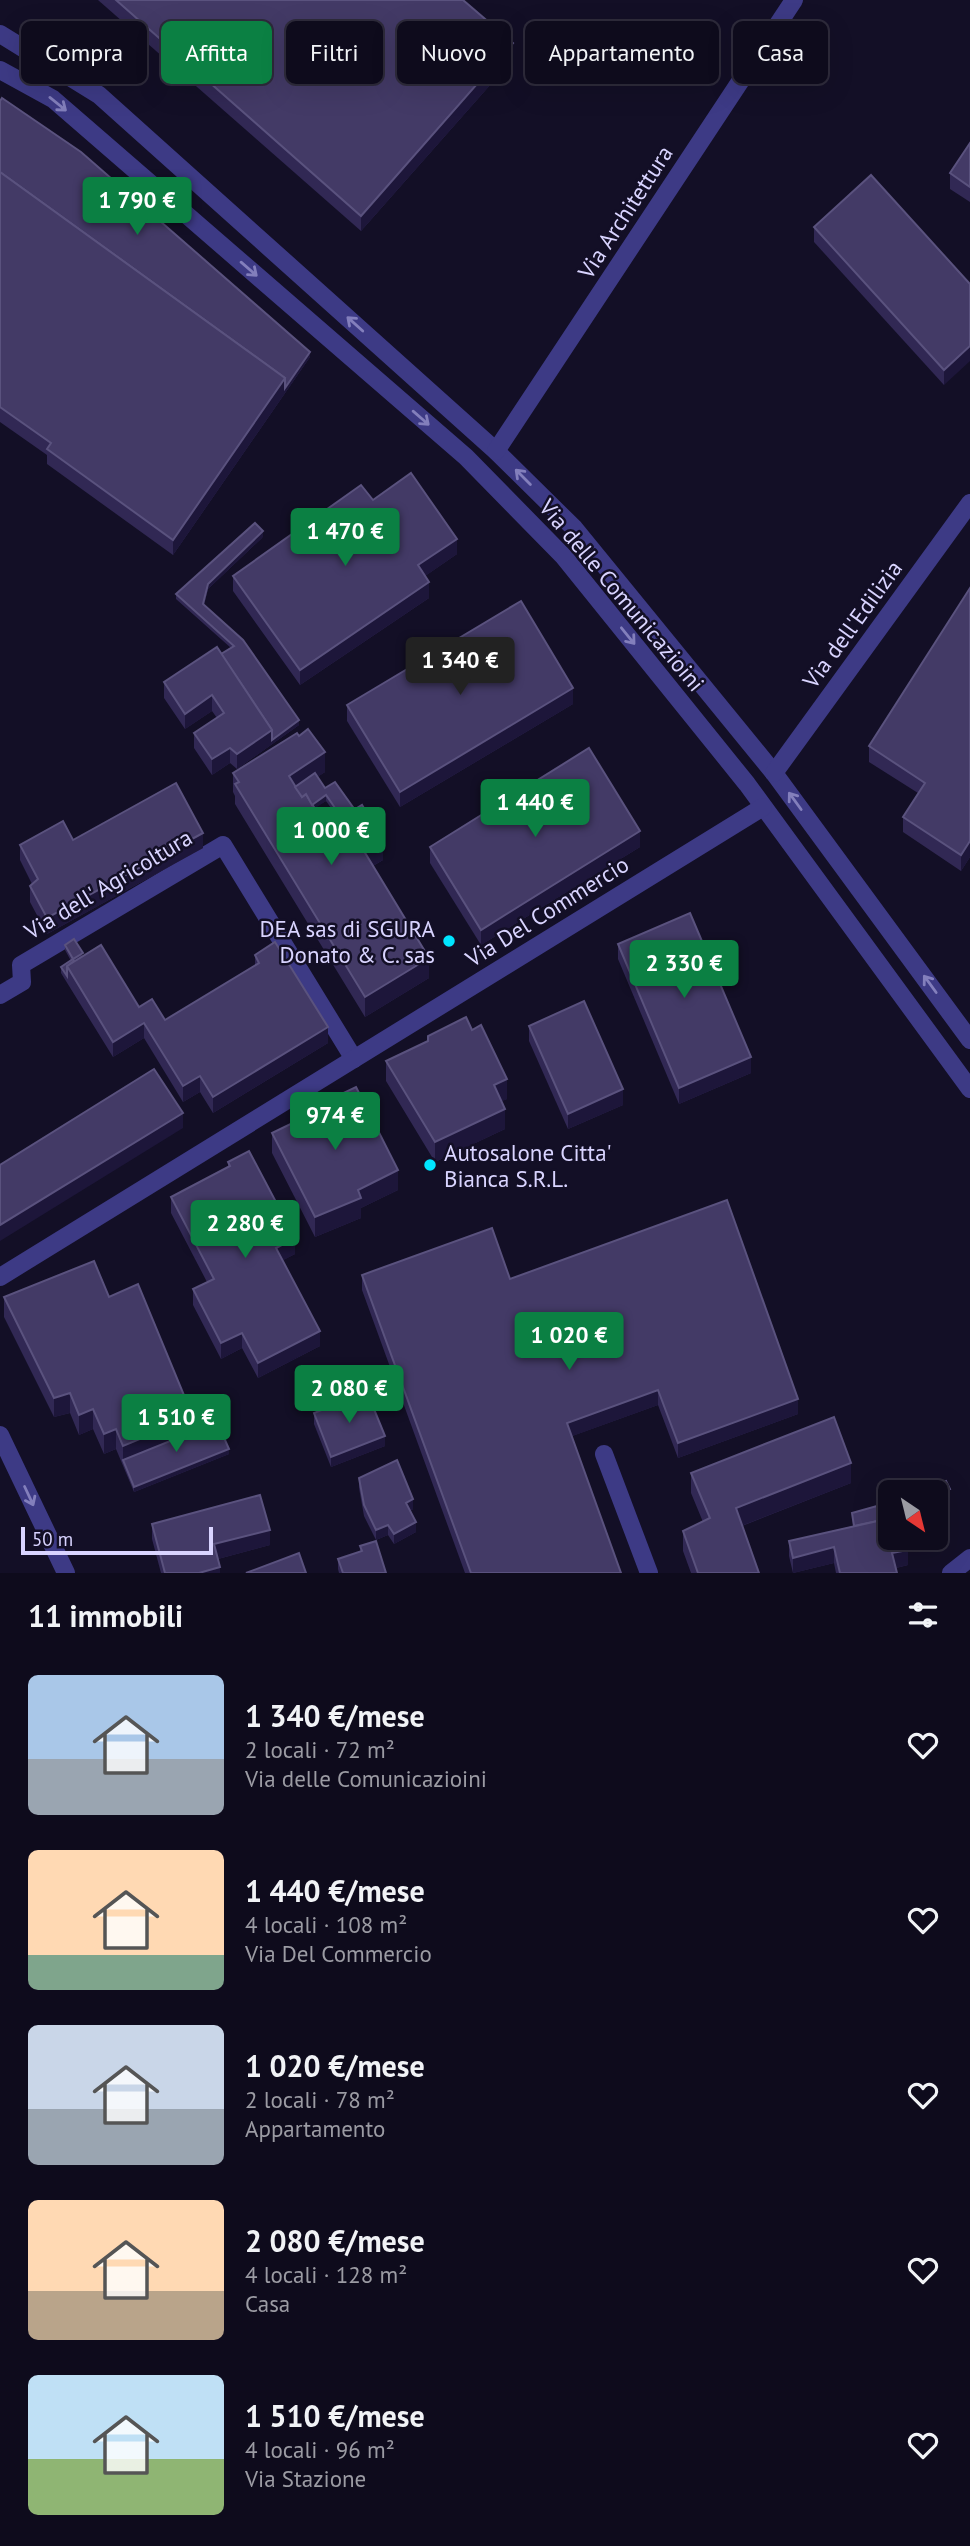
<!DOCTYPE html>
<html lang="it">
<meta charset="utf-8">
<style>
:root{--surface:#0e0b1c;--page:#171425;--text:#f1f3f6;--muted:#9b9ba3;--line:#2e2b3b;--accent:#0b8043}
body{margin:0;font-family:"PT Sans",sans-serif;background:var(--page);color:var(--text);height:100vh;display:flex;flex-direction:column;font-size:26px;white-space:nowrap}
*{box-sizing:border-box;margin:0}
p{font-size:23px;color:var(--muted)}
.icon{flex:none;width:38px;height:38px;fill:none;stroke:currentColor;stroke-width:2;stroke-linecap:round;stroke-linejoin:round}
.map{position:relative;height:1573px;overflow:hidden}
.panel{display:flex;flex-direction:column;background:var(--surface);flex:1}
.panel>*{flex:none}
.top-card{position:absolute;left:21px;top:21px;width:929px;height:63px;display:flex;gap:14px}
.needle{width:46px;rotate:145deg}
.buttons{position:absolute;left:878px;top:1480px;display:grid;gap:14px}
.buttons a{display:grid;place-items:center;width:70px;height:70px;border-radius:10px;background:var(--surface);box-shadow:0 7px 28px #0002,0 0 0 2px var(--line);font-size:35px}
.scale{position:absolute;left:21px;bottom:18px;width:192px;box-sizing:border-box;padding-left:7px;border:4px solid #d9d4ff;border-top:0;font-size:19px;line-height:24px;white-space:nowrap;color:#d9d4ff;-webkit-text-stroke:5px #130f26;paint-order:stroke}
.price{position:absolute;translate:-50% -60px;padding:0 16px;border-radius:7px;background:var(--accent);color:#fff;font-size:23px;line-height:46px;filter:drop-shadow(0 2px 4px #0008)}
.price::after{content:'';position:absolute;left:50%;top:42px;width:21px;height:16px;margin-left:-10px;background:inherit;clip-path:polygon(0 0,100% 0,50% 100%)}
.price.active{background:#222;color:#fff}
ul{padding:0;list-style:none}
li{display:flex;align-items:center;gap:21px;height:175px;padding:0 28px}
li span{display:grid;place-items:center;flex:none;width:196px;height:140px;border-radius:10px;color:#555}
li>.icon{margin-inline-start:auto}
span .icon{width:84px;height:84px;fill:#fffc;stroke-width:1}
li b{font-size:30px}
h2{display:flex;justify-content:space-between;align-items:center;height:84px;padding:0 28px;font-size:30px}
.chip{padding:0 24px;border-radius:10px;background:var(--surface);box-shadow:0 7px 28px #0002,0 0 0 2px var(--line);font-size:24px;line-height:63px}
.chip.active{background:var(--accent);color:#fff}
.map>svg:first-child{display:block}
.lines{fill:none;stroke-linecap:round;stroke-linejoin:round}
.minor{stroke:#3d3a85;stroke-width:18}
.wall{fill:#312854;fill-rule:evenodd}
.shaded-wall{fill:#1d163a}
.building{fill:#433a66;stroke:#5a527e;stroke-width:2}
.oneway{stroke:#837fbc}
.poi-dot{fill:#00e5ff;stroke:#130f26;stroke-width:2.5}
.labels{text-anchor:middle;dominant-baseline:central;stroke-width:5;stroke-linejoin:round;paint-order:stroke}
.street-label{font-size:23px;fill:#d9d4ff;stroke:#130f26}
.poi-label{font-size:23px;fill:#d9d4ff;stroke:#130f26;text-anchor:end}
</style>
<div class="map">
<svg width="970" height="1573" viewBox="0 0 970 1573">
<rect width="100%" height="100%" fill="#130f26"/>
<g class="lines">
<g class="minor">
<path d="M0 34 99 95 496 451 574 528 774 773 970 1040"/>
<path d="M0 70 53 99 466 457 564 557 747 784 970 1089"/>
<path d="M496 451 794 0"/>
<path d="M774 773 970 503"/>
<path d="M0 995 22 982 21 965 223 845 354 1059"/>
<path d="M0 1277 763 807"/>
<path d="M0 1435 66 1573"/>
<path d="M604 1454 649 1573"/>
<path d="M951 1573 970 1558"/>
</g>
</g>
<g class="wall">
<path d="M98 0H464L513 59 361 231Z"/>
<path d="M74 41 110 49 100 63 74 47Z"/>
<path d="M0 101 310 357 173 555 47 464V455L0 422Z"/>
<path d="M970 143V202L950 189V173Z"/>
<path d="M814 227 970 284 944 385 814 242Z"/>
<path d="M373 500 457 554 425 576 429 598 300 685 233 591V576Z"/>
<path d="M263 537 208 589 204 605 299 725 237 769 230 763 212 775 194 748V733L217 718 212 711 185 729 164 698V682L221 654 231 648 176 599V594Z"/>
<path d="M970 588V857L961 871 903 832V817L918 793 869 762V746Z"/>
<path d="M573 704 400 807 347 721V705Z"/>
<path d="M299 736 325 772 317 777 383 860 373 866 429 978 365 1017 235 804V796L233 792V773ZM326 801 339 819 326 827 314 808Z"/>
<path d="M73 840 203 848 47 934 30 902V886L32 884 20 860V845Z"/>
<path d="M430 847H640L481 945 430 863Z"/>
<path d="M618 944 751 1073 679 1104 618 959Z"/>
<path d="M65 945 83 956 139 1007 165 1020 255 966V955L328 1043 213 1113 200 1092 183 1102 144 1038 113 1057 61 973V967L71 961 65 950Z"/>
<path d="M529 1026 623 1105 568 1129 529 1041Z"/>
<path d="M428 1036 507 1099 501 1101 505 1129 435 1162 386 1081V1061L428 1041Z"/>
<path d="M297 1115 398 1190 361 1208V1218L315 1237 272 1153V1133L297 1121Z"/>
<path d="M228 1162 295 1254 283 1260 320 1346 258 1378 242 1348 221 1359 193 1305V1289L207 1282 171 1213V1197L228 1167Z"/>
<path d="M362 1275 510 1279 798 1414 678 1458 658 1405 572 1436 621 1573H465L362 1290Z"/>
<path d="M4 1297H109L193 1432 229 1454 134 1492 116 1449 104 1454 93 1429 79 1435 70 1413 54 1417 4 1317Z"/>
<path d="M314 1413 385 1446 331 1467 314 1424Z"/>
<path d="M691 1473 851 1483 742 1526 759 1573H691L683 1551V1531L703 1522 691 1493Z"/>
<path d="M359 1478 413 1509 410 1511 416 1532 394 1544 388 1535 376 1540 364 1516 359 1488Z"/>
<path d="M936 1486 950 1494 940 1499 936 1491Z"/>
<path d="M852 1513 908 1565 896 1568 897 1573H836L834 1563 793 1573 789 1556V1541L853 1526Z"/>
<path d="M152 1524 270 1545 218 1559 220 1573H161L152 1539Z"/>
<path d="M360 1546 386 1573H339L338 1569V1559L360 1552Z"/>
</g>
<g class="shaded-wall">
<path d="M110 43V49L100 63V58Z"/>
<path d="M513 43V59L361 231V216Z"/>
<path d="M970 346V361L944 385V370Z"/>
<path d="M310 352V357L173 555V540L285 378Z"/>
<path d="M263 531V537L208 589 203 609V604L208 584Z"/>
<path d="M457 539V554L418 581V565Z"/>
<path d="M429 582V598L300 685V670Z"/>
<path d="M573 688V704L400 807V792Z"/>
<path d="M212 695V711L185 729V714Z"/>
<path d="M299 720V725L237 769V754L272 730Z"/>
<path d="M230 748V763L212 775V759Z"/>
<path d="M325 752V772L291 795 289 776Z"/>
<path d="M326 795V801L302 817V811Z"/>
<path d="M640 831V847L481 945V930Z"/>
<path d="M203 833V848L47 934V918Z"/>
<path d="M383 840V860L364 871V851Z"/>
<path d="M970 841V857L961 871V855Z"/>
<path d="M429 958V978L365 1017V997Z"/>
<path d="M144 1023V1038L113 1057V1042Z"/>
<path d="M328 1027V1043L213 1113V1097Z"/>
<path d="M751 1057V1073L679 1104V1088Z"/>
<path d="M200 1076V1092L183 1102V1086Z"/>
<path d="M507 1079V1099L494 1105V1085Z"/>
<path d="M623 1089V1105L568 1129V1114Z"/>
<path d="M505 1109V1129L435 1162V1142Z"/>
<path d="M183 1113V1128L0 1241V1225Z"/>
<path d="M398 1170V1190L361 1208V1218L315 1237V1217L358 1190Z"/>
<path d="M295 1238V1254L276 1264V1248Z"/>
<path d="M320 1331V1346L258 1378V1363Z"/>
<path d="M242 1333V1348L221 1359V1343Z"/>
<path d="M658 1390V1405L567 1438V1423Z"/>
<path d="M70 1393V1413L54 1417V1398Z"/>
<path d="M798 1399V1414L678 1458V1443Z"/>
<path d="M93 1409V1429L79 1435V1415Z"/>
<path d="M193 1417V1437L123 1460V1446Z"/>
<path d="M116 1429V1449L104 1454V1434Z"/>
<path d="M385 1436V1446L331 1467V1457Z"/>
<path d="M229 1449V1454L134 1492V1487Z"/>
<path d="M851 1463V1483L736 1528V1508Z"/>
<path d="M950 1489V1494L940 1499V1494Z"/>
<path d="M413 1499V1509L406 1513V1503Z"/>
<path d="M416 1522V1532L394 1544V1534Z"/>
<path d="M388 1525V1535L376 1540V1530Z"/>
<path d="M270 1530V1545L214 1560V1544Z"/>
<path d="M834 1547V1563L793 1573V1558Z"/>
<path d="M908 1550V1565L892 1569V1553Z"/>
<path d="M220 1567V1573H199Z"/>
</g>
<g class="building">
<path d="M116 0H463L513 43 361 216Z"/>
<path d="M81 30 96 39 98 36 110 43 100 58 74 41Z"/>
<path d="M2 98 81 152 310 352 285 388V378L0 172V101Z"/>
<path d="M970 143V187L950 173Z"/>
<path d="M0 172 285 378 173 540 47 449 51 443 0 407Z"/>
<path d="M871 175 970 284V346L944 370 814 227Z"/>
<path d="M411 473 457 539 418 565 429 582 300 670 233 576 361 485 373 500Z"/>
<path d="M255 523 263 531 208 584 203 604 243 640 299 720 272 740V730L221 654 234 646 176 594Z"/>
<path d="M970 588V841L961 855 903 817 925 783 869 746Z"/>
<path d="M521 601 573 688 400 792 347 705Z"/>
<path d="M217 647 272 730 237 754 230 748 212 759 194 733 224 713 212 695 185 714 164 682Z"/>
<path d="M308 729 325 752 289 776 302 797 306 794 326 827 362 805 383 840 364 851 429 958 365 997 235 784 239 782 233 773 297 733 299 736Z"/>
<path d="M589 748 640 831 481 930 430 847Z"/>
<path d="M315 773 325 788 335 782 355 810 342 818 326 795 312 805 306 794 302 797 295 787Z"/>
<path d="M176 783 203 833 47 918 30 886 38 879 20 845 63 821 73 840Z"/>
<path d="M690 913 751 1057 679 1088 618 944Z"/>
<path d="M74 939 83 953 73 959 65 945Z"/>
<path d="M275 942 328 1027 213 1097 200 1076 183 1086 144 1023 113 1042 67 966 101 945 139 1007 152 999 165 1020 259 963 255 955Z"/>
<path d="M73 959 74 961 67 966V976L61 967Z"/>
<path d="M584 1001 623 1089 568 1114 529 1026Z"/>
<path d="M466 1017 472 1030 481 1025 507 1079 494 1085 505 1109 435 1142 386 1061 428 1041V1036Z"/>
<path d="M154 1069 183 1113 0 1225V1165Z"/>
<path d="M356 1087 398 1170 358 1190 361 1198 315 1217 272 1133 299 1120 297 1115Z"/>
<path d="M249 1151 295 1238 276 1248 320 1331 258 1363 242 1333 221 1343 193 1289 214 1279 171 1197 230 1166 228 1162Z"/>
<path d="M727 1200 798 1399 678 1443 658 1390 567 1423 621 1573H471L362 1275 492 1228 510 1279Z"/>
<path d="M94 1261 109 1297 138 1284 193 1417 123 1446 116 1429 104 1434 93 1409 79 1415 70 1393 54 1398 4 1297Z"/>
<path d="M367 1392 385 1436 331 1457 314 1413Z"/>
<path d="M834 1417 851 1463 736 1508 759 1573H698L683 1531 710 1518 691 1473Z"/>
<path d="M217 1422 229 1449 134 1487 123 1460Z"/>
<path d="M397 1460 413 1499 406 1503 416 1522 394 1534 388 1525 376 1530 364 1505 359 1478Z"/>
<path d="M946 1481 950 1489 940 1494 936 1486Z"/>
<path d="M260 1495 270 1530 214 1544 220 1567 199 1573H165L152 1524Z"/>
<path d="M891 1502V1518L854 1526 852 1513Z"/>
<path d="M891 1518V1538H905L908 1550 892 1553 897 1573H840L834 1547 793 1558 789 1541Z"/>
<path d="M376 1541 386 1573H343L338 1559 362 1551 360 1546Z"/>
<path d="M299 1553 306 1573H246Z"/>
</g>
<defs><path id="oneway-shaft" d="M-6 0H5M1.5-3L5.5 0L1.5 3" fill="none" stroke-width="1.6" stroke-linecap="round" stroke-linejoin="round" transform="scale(1.75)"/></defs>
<g class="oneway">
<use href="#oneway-shaft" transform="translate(58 104) rotate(39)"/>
<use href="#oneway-shaft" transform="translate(249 269) rotate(41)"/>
<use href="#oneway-shaft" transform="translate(355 324) rotate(-138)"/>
<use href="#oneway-shaft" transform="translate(421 418) rotate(41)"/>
<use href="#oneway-shaft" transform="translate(523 477) rotate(-135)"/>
<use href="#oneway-shaft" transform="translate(628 636) rotate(51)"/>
<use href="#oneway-shaft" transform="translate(795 801) rotate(-126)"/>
<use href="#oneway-shaft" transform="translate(930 984) rotate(-126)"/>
<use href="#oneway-shaft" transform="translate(29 1496) rotate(65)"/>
</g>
<g class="poi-dot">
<circle cx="449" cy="941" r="7"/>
<circle cx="430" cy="1165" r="7"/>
</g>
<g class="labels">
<g class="street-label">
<text transform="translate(625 212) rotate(-57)">Via Architettura</text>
<text transform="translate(622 595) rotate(50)">Via delle Comunicazioini</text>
<text transform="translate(852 624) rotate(-54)">Via dell'Edilizia</text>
<text transform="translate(108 884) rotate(-31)">Via dell' Agricoltura</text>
<text transform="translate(547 911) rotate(-32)">Via Del Commercio</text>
</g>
<g class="poi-label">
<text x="435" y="928">DEA sas di SGURA<tspan x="435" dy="26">Donato &amp; C. sas</tspan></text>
<text x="444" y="1152" text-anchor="start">Autosalone Citta'<tspan x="444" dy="26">Bianca S.R.L.</tspan></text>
</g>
</g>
</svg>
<div class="buttons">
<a><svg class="needle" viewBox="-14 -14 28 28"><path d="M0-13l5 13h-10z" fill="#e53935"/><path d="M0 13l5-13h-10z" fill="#9b9ba3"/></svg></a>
</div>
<div class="scale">50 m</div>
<b class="price" style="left:137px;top:237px">1 790 €</b>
<b class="price" style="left:345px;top:568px">1 470 €</b>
<b class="price active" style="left:460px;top:697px">1 340 €</b>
<b class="price" style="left:535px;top:839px">1 440 €</b>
<b class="price" style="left:331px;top:867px">1 000 €</b>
<b class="price" style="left:684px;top:1000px">2 330 €</b>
<b class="price" style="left:335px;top:1152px">974 €</b>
<b class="price" style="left:245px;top:1260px">2 280 €</b>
<b class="price" style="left:569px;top:1372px">1 020 €</b>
<b class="price" style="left:349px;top:1425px">2 080 €</b>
<b class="price" style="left:176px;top:1454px">1 510 €</b>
<div class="top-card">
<a class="chip">Compra</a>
<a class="chip active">Affitta</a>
<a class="chip">Filtri</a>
<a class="chip">Nuovo</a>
<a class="chip">Appartamento</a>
<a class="chip">Casa</a>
</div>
</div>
<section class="panel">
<h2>11 immobili<svg class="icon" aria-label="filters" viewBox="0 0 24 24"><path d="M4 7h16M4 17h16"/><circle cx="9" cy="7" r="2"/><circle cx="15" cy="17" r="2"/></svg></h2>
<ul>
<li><span style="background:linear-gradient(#a9c7e8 60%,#9aa5b1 0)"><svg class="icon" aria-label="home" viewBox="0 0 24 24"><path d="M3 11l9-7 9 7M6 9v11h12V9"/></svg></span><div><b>1 340 €/mese</b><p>2 locali · 72 m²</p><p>Via delle Comunicazioini</p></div><svg class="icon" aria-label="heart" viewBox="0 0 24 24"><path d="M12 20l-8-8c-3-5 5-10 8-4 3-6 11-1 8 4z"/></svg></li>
<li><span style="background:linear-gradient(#ffd9b3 75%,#7fa58c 0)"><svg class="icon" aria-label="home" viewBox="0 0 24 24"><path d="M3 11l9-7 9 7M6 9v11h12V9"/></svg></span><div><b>1 440 €/mese</b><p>4 locali · 108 m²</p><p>Via Del Commercio</p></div><svg class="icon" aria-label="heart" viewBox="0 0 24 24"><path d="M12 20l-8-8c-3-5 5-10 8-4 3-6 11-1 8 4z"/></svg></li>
<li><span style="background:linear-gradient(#c9d6e8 60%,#9aa5b1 0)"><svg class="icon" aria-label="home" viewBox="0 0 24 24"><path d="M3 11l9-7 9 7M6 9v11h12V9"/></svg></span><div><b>1 020 €/mese</b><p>2 locali · 78 m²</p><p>Appartamento</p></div><svg class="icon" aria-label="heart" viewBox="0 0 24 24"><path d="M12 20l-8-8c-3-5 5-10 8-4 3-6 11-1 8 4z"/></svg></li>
<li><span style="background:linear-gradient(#ffd9b3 65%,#b9a48a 0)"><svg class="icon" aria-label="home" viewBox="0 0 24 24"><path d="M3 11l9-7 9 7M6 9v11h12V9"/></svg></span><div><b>2 080 €/mese</b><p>4 locali · 128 m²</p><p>Casa</p></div><svg class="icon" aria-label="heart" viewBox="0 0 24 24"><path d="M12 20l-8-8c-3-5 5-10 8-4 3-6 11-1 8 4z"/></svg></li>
<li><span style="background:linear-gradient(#bfe0f5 60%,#8fb573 0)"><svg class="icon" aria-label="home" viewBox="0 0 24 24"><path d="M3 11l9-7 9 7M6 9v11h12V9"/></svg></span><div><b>1 510 €/mese</b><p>4 locali · 96 m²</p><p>Via Stazione</p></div><svg class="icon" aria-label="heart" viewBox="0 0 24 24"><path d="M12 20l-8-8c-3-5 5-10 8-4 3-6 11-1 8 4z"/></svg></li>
</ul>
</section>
